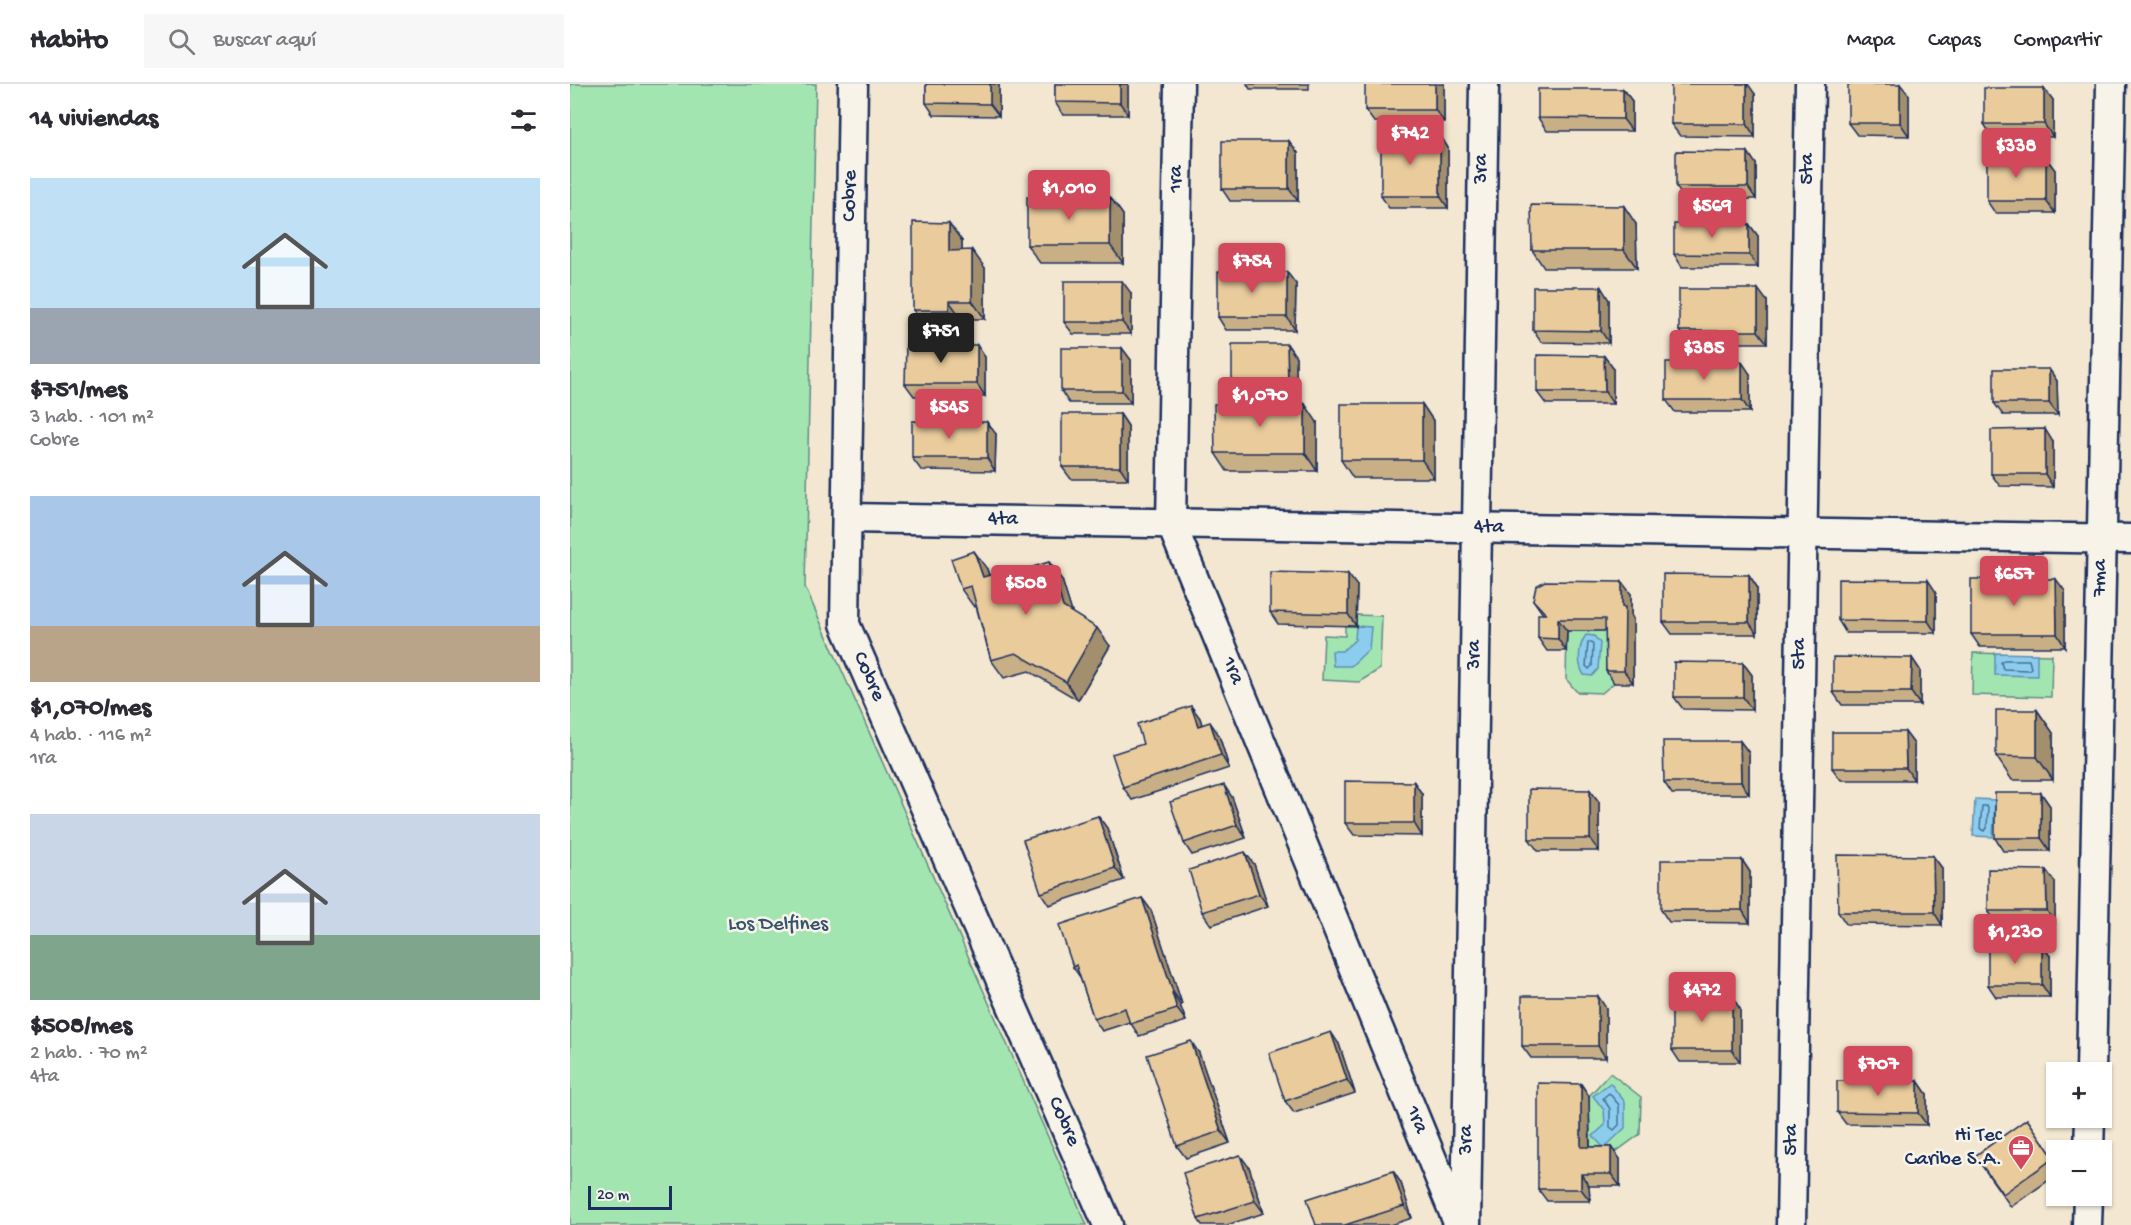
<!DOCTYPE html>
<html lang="es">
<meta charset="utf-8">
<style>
:root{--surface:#fff;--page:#f7f7f7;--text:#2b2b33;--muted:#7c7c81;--line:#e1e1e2;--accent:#d1495b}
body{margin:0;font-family:"Gochi Hand",sans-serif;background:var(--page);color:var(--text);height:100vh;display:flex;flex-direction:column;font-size:22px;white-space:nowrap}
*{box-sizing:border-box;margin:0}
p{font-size:20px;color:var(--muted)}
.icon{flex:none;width:33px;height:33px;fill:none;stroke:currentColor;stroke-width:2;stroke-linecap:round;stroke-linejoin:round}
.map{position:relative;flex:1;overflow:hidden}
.panel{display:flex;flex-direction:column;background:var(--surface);width:570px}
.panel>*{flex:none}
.fabs{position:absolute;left:1476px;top:978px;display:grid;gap:12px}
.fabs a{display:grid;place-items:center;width:66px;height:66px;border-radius:0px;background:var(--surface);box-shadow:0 2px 4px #0004;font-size:30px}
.scale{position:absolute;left:18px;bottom:15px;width:84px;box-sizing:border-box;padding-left:6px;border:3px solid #1b2f5e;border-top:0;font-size:16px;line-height:21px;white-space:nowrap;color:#1b2f5e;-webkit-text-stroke:4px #f7f3e8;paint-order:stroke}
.price{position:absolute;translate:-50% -51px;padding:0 14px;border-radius:6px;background:var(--accent);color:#fff;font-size:20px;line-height:39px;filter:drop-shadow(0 2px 3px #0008)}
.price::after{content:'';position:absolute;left:50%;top:36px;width:18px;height:14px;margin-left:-9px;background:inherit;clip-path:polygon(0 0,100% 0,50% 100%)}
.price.active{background:#222;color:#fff}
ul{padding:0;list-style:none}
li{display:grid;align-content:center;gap:12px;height:318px;padding:0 30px}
li span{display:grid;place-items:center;height:186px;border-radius:0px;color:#555}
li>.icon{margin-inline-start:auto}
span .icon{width:108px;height:108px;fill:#fffc;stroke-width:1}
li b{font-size:26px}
h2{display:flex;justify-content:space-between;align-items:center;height:72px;padding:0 30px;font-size:26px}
header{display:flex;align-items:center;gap:36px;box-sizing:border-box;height:84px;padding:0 30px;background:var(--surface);border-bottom:2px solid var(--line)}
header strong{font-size:28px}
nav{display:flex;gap:33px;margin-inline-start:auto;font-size:21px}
.search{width:420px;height:54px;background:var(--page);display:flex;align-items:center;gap:15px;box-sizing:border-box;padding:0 21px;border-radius:0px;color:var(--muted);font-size:22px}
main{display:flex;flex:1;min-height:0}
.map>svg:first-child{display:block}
.green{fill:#a3e5b0;stroke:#5f8a87;stroke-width:1.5}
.water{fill:#8ccded;stroke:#5f8eb4;stroke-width:1.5}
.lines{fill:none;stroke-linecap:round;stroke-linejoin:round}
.shore{stroke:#486e97;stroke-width:1.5}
.minor-casing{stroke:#1b2f5e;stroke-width:33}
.minor{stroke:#f7f3e8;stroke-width:28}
.wall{fill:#c8af86;stroke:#1b2f5e;stroke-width:1.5}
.shaded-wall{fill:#a38e6d;stroke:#1b2f5e;stroke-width:1.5}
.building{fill:#e9cb9c;stroke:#1b2f5e;stroke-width:1.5}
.labels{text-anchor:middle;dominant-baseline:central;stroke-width:5;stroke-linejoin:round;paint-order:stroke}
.street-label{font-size:21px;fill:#1b2f5e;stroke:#f7f3e8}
.park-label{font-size:21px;fill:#36536e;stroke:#f7f3e8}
.poi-label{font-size:21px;fill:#1b2f5e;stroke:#f7f3e8;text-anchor:end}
</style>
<header>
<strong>Habito</strong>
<div class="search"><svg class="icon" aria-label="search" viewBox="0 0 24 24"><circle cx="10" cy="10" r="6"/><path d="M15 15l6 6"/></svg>Buscar aquí</div>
<nav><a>Mapa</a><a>Capas</a><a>Compartir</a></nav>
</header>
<main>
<section class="panel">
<h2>14 viviendas<svg class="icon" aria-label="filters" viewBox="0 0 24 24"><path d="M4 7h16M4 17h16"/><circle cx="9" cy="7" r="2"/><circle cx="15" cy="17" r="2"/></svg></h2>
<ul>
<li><span style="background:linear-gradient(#bfe0f5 70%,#9aa5b1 0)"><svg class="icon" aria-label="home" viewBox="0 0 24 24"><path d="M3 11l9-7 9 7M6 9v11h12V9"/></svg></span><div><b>$751/mes</b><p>3 hab. · 101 m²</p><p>Cobre</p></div></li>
<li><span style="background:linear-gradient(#a9c7e8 70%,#b9a48a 0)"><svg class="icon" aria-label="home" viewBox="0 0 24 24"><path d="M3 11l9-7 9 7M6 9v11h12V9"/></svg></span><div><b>$1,070/mes</b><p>4 hab. · 116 m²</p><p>1ra</p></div></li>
<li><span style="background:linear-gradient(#c9d6e8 65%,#7fa58c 0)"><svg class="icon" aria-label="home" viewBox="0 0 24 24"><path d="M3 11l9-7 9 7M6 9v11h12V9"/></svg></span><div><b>$508/mes</b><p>2 hab. · 70 m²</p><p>4ta</p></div></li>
</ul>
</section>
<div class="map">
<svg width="1561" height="1141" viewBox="0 0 1561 1141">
<rect width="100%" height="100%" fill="#f3e7d1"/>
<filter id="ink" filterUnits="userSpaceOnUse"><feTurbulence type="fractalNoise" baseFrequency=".0167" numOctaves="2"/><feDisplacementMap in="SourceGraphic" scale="12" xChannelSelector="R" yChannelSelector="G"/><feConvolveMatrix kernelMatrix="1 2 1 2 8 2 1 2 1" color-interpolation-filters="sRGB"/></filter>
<g filter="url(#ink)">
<g class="green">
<path d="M0 0H246L235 503 517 1141H0Z"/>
<path d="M786 531 812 532 810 585 789 598 752 596 754 551 775 552V542Z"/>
<path d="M997 547H1044V599L1032 609 1007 608 996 595Z"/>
<path d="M1403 569 1482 571 1481 613 1402 611Z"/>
<path d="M1040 989 1071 1013 1070 1050 1036 1075 1020 1076 1019 1012Z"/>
</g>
<g class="water">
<path d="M786 542 801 543 799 565 781 582H763L762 567H772L785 556Z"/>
<path d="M1016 551 1024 552 1030 559 1028 585 1022 592 1014 591C1007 580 1008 562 1016 551Z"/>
<path d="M1425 569 1467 570V592L1425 591Z"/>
<path d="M1405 715 1425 716 1423 753 1403 752Z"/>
<path d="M1040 999 1055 1018V1044L1034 1064 1023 1052 1035 1041 1034 1026 1023 1012Z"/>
</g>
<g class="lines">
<g class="shore">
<path d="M1018 558H1021L1023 561 1022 582 1019 585 1016 582Z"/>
<path d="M1434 576H1459L1461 584 1458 586 1433 585 1431 578Z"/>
<path d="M1412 722H1416L1418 724 1417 744 1415 747 1410 744Z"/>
<path d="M1039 1009 1049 1021V1041L1044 1046 1040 1043V1025L1033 1014Z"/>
</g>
<g class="minor-casing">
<g id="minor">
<path d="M283 0 275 540 538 1141"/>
<path d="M609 0 601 439 889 1141"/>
<path d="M277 434 1561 455"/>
<path d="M1521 988 1541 0"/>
<path d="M1519 1066 1520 1034"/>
<path d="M896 1141 914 0"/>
<path d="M1221 1141 1240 0"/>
<path d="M1517 1141 1518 1112"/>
</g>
</g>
<use href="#minor" class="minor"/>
</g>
<g class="wall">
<path d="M356 0H429V32L364 31 356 19Z"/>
<path d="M485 0H558V31H493L485 18Z"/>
<path d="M677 0H739V5H680Z"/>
<path d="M874 0V38H804L795 26Z"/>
<path d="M1474 4 1483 16V53L1422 52 1414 40Z"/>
<path d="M1053 5 1062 17V47H977L968 34Z"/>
<path d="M1185 10V53L1110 52 1101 40Z"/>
<path d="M1339 11V52L1287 51 1278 39Z"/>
<path d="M870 51 878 64V124H819L811 112Z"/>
<path d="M719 57 728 69V117H660L652 105Z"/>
<path d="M1476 74 1485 86V129H1425L1417 117Z"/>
<path d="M1186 80V115H1115L1106 103Z"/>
<path d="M540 113 553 131V179H470L457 161Z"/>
<path d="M379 139 392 157V167L415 184V235H392V244H356L343 226Z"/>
<path d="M1066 140 1067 184H974L962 166Z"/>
<path d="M1179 140 1188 152V183H1112L1104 170Z"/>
<path d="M726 200 725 246H656L648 233Z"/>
<path d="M561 209V250H503L494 238Z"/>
<path d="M1039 216V259L971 258 963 246Z"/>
<path d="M1197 217V259H1118L1109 247Z"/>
<path d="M717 260 726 273V316L670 315 662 303Z"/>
<path d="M552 264 561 276V319H499L491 307Z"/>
<path d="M1034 272 1043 284V320H976L967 308Z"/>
<path d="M415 273V312H344L335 300Z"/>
<path d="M1479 285 1487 297 1488 331H1433L1424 319Z"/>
<path d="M1180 290V328H1105L1096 316Z"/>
<path d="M852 320 864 338V394H783L771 376Z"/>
<path d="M550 330 558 342V395H501L492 383Z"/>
<path d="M747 338V387H657L645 369Z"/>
<path d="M426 350 425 387 351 386 342 374Z"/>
<path d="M1483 358V403L1430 402 1421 390Z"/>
<path d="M479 478 492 496 502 529 540 562 508 616 459 587 434 594 421 576 406 522 404 523 391 505 417 485 419 491 437 486 440 490Z"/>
<path d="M1179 491 1187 503V550H1102L1093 538Z"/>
<path d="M787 502 786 542 708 540 700 528Z"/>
<path d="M1495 507V563H1410L1401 550Z"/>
<path d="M1366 508V549H1276L1268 536Z"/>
<path d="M1061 510V531L1063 535V599H1044L1036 587V547H997L996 567H977L968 554 973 530 963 516Z"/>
<path d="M1342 574 1350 586V621H1272L1263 608Z"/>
<path d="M1173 579 1182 591V626L1113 625 1104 613Z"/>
<path d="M621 622 630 634 632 641 649 651 659 684 562 716 553 703 573 660Z"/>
<path d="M1467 626 1483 649V696H1442L1426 672Z"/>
<path d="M1335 648 1344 660V696H1271L1262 684Z"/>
<path d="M1170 657 1179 669V710H1102L1094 698Z"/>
<path d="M844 698 852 710V752L784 751 775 739Z"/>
<path d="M1020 706 1029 718V767H968L959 755Z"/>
<path d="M1471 709 1480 722V767H1433L1425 754Z"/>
<path d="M662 713 676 754 622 771 614 759Z"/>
<path d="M528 732 537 744 554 796 479 821 471 809Z"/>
<path d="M1363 772 1372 784V841L1276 840 1268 828Z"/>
<path d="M1172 776 1180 788V839L1099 838 1091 826Z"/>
<path d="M684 780 698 822 641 841 632 828Z"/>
<path d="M1485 798V839H1427L1418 827Z"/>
<path d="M572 814 581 826 612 920 610 921 616 937 569 952 560 938 532 947 524 935 510 893 503 883Z"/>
<path d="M1480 872V913H1426L1418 901Z"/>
<path d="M1036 924V974H961L952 962Z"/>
<path d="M1170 925V978H1110L1102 966Z"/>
<path d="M769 960 785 1009 724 1029 715 1017Z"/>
<path d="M629 969 660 1059 616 1074 607 1062Z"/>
<path d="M1348 997 1357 1010V1041L1276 1040 1267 1028Z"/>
<path d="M1011 1000 1019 1012 1020 1063H1041L1050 1075V1102H1019L1020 1117H977L968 1105Z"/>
<path d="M1457 1035 1486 1077V1091L1441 1123 1405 1072Z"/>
<path d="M679 1083 694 1129 657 1141H632L628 1135Z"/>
<path d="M823 1087 831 1099 842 1134 821 1141H746Z"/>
</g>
<g class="shaded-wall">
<path d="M420 0H429V32L420 20Z"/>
<path d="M550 0H558V31L550 19Z"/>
<path d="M865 0H874V38L865 26Z"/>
<path d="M1177 0H1178L1185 10V53L1177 40Z"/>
<path d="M1330 0 1339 11V52L1330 39Z"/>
<path d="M1474 4 1483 16V53L1474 40Z"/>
<path d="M1053 5 1062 17V47L1053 35Z"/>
<path d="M870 51 878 64V124L870 112Z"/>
<path d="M719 57 728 69V117L719 105Z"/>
<path d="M1178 68 1186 80V115L1178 103Z"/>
<path d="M1476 74 1485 86V129L1476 117Z"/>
<path d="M540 113 553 131V179L540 161Z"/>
<path d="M1054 122 1066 140 1067 184 1054 166Z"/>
<path d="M379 139 392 157V185L379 167Z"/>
<path d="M1179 140 1188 152V183L1179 171Z"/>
<path d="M402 166 415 184V235L402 217Z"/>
<path d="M717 188 726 200 725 246 717 233Z"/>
<path d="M552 197 561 209V250L552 238Z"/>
<path d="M1031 203 1039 216V259L1031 247Z"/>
<path d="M1188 205 1197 217V259L1188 247Z"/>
<path d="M379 217 392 235V244L379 226Z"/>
<path d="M717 260 726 273V316L718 303Z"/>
<path d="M407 261 415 273V312L407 300Z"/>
<path d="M552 264 561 276V319L552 307Z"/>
<path d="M1034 272 1043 284V320L1035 308Z"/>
<path d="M1172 278 1180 290V328L1172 316Z"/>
<path d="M1479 285 1487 297 1488 331 1479 319Z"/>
<path d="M735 320 747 338V387L735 369Z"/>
<path d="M852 320 864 338V394L852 376Z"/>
<path d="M550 330 558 342V395L550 383Z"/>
<path d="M417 338 426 350 425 387 417 374Z"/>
<path d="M1475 345 1483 358V403L1475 390Z"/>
<path d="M404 467 417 485 425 511 413 493Z"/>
<path d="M479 478 492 496 506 541 493 523Z"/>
<path d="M778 490 787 502 786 542 778 530Z"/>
<path d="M1179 491 1187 503V550L1179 538Z"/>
<path d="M1486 495 1495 507V563L1487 550Z"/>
<path d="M1358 496 1366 508V549L1358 537Z"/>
<path d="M1052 498 1061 510V531L1063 535V599L1054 587 1052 523Z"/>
<path d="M988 535 997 547 996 567 988 555Z"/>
<path d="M527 544 540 562 508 616 496 598Z"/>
<path d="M1342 574 1350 586V621L1341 608Z"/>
<path d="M1173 579 1182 591V626L1173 613Z"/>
<path d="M621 622 630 634 636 654 628 642Z"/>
<path d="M1467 626 1483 649V696L1467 673Z"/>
<path d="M640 638 649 651 659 684 651 671Z"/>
<path d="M1335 648 1344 660V696L1336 684Z"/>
<path d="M1170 657 1179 669V710L1171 698Z"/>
<path d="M844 698 852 710V752L844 739Z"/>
<path d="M654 701 662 713 676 754 667 741Z"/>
<path d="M1020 706 1029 718V767L1020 755Z"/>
<path d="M1471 709 1480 722V767L1471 754Z"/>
<path d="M528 732 537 744 554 796 545 784Z"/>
<path d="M675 768 684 780 698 822 689 810Z"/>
<path d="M1363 772 1372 784V841L1364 828Z"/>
<path d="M1172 776 1180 788V839L1172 826Z"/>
<path d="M1476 786 1485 798V839L1477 827Z"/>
<path d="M572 814 581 826 612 920 603 908Z"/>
<path d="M1472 860 1480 872V913L1472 901Z"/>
<path d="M602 909 610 921 616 937 607 925Z"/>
<path d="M1028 912 1036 924V974L1028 962Z"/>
<path d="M1162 912 1170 925V978L1162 966Z"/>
<path d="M761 948 769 960 785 1009 777 996Z"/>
<path d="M621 957 629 969 660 1059 651 1047Z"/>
<path d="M1348 997 1357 1010V1041L1348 1029Z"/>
<path d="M1011 1000 1019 1012 1020 1076 1011 1063Z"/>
<path d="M1041 1063 1050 1075V1102L1041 1090Z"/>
<path d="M670 1071 679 1083 694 1129 685 1117Z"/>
<path d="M823 1087 831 1099 842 1134 834 1122Z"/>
<path d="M1011 1090 1019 1102 1020 1117 1011 1105Z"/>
</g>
<g class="building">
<path d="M356 0H420V20L356 19Z"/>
<path d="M485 0H550V19L485 18Z"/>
<rect x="795" y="0" width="70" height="26"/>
<rect x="1101" y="0" width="76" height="40"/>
<rect x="1278" y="0" width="52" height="39"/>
<rect x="1414" y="4" width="60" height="36"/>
<path d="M968 5H1053V35L968 34Z"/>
<rect x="811" y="51" width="59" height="61"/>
<rect x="652" y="57" width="67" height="48"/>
<path d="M1106 67 1178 68V103H1106Z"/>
<path d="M1417 73 1476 74V117H1417Z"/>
<rect x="457" y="113" width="83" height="48"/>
<path d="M961 121 1054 122V166H962Z"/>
<path d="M343 138 379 139V167L402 166V217H379V226H343Z"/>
<path d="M1104 140H1179V171L1104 170Z"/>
<rect x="648" y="188" width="69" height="45"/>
<rect x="494" y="197" width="58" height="41"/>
<path d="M963 203H1031V247L963 246Z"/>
<rect x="1109" y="205" width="79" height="42"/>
<path d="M336 260 407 261V300H335Z"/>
<path d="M662 260H717L718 303H662Z"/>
<rect x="491" y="264" width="61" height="43"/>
<path d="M967 271 1034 272 1035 308H967Z"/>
<rect x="1096" y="278" width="76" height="38"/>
<rect x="1424" y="285" width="55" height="34"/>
<path d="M644 320H735V369H645Z"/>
<rect x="771" y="320" width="81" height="56"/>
<rect x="492" y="330" width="58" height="53"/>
<path d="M342 337 417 338V374H342Z"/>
<path d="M1475 345V390H1421V346Z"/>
<path d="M404 467 413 493 437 486 439 491 479 478 493 523 527 544 496 598 446 569 421 576 401 502 391 505 381 475Z"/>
<path d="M700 488 778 490V530L700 528Z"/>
<path d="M1093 490 1179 491V538H1093Z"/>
<path d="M1268 495 1358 496V537L1268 536Z"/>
<path d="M1401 495H1486L1487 550H1401Z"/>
<path d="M975 497 1052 498V523H1055L1054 587H1036L1035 535H988V555L968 554V530H976L963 516 966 502Z"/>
<path d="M1263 573 1342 574 1341 608H1263Z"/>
<path d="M1104 578 1173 579V613H1104Z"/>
<path d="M621 622 628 642 640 638 651 671 553 703 542 670 573 660 567 640Z"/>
<path d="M1426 626H1467V673L1426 672Z"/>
<path d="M1262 648H1335L1336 684H1262Z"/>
<path d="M1093 657H1170L1171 698H1094Z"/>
<path d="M775 697 844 698V739H775Z"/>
<path d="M654 701 667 741 614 759 600 718Z"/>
<path d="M959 705 1020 706V755H959Z"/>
<rect x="1425" y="709" width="46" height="45"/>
<path d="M528 732 545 784 471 809 453 756Z"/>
<path d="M675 768 689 810 632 828 619 786Z"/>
<path d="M1267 771 1363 772 1364 828H1268Z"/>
<rect x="1091" y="776" width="81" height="50"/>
<path d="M1418 785 1476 786 1477 827H1418Z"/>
<path d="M572 814 603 908 602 909 607 925 560 940 555 924 524 935 506 881 503 883 489 841Z"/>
<rect x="1418" y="860" width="54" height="41"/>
<rect x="952" y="912" width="76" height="50"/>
<rect x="1102" y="912" width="60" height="54"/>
<path d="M761 948 777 996 715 1017 699 969Z"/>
<path d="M621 957 651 1047 607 1062 577 971Z"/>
<path d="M1267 997H1348V1029L1267 1028Z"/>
<path d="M968 999 1011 1000V1063H1041V1090H1011V1105H968Z"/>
<path d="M1457 1035 1484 1074 1433 1110 1405 1072Z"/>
<path d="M670 1071 685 1117 628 1135 613 1089Z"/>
<path d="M823 1087 834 1122 775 1141H746L737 1115Z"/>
</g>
</g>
<defs>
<g id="office-pin" transform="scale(1.35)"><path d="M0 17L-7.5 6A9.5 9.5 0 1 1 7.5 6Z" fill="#d1495b" stroke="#f7f3e8"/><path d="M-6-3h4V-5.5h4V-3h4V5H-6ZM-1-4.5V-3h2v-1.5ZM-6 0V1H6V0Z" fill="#fff"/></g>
</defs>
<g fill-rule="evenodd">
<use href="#office-pin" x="1451" y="1064"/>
</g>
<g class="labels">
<g class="street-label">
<text transform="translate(912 85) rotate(-89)">3ra</text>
<text transform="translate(1238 85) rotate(-89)">5ta</text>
<text transform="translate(607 95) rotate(-89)">1ra</text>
<text transform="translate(281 112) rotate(-89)">Cobre</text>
<text transform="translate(433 436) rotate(1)">4ta</text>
<text transform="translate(919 444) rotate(1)">4ta</text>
<text transform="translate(1531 494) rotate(-89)">7ma</text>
<text transform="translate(1230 570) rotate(-89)">5ta</text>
<text transform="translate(905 571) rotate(-89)">3ra</text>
<text transform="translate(662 587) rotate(68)">1ra</text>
<text transform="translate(298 593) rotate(66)">Cobre</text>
<text transform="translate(846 1036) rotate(68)">1ra</text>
<text transform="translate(493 1038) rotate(66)">Cobre</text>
<text transform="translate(897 1056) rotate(-89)">3ra</text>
<text transform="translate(1222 1056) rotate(-89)">5ta</text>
</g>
<g class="park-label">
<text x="208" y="841">Los Delfines</text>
</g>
<g class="poi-label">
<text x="1432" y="1052">Hi Tec<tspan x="1432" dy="24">Caribe S.A.</tspan></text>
</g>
</g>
</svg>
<div class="fabs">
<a>+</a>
<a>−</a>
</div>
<div class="scale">20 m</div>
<b class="price" style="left:840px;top:82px">$742</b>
<b class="price" style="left:1446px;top:95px">$338</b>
<b class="price" style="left:499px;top:137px">$1,010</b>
<b class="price" style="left:1142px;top:155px">$569</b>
<b class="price" style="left:682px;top:210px">$754</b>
<b class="price active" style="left:371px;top:280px">$751</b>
<b class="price" style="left:1134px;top:297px">$385</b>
<b class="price" style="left:690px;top:344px">$1,070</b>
<b class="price" style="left:379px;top:356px">$545</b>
<b class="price" style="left:1444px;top:523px">$657</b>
<b class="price" style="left:456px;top:532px">$508</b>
<b class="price" style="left:1445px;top:881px">$1,230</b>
<b class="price" style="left:1132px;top:939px">$472</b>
<b class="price" style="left:1308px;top:1013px">$707</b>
</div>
</main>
